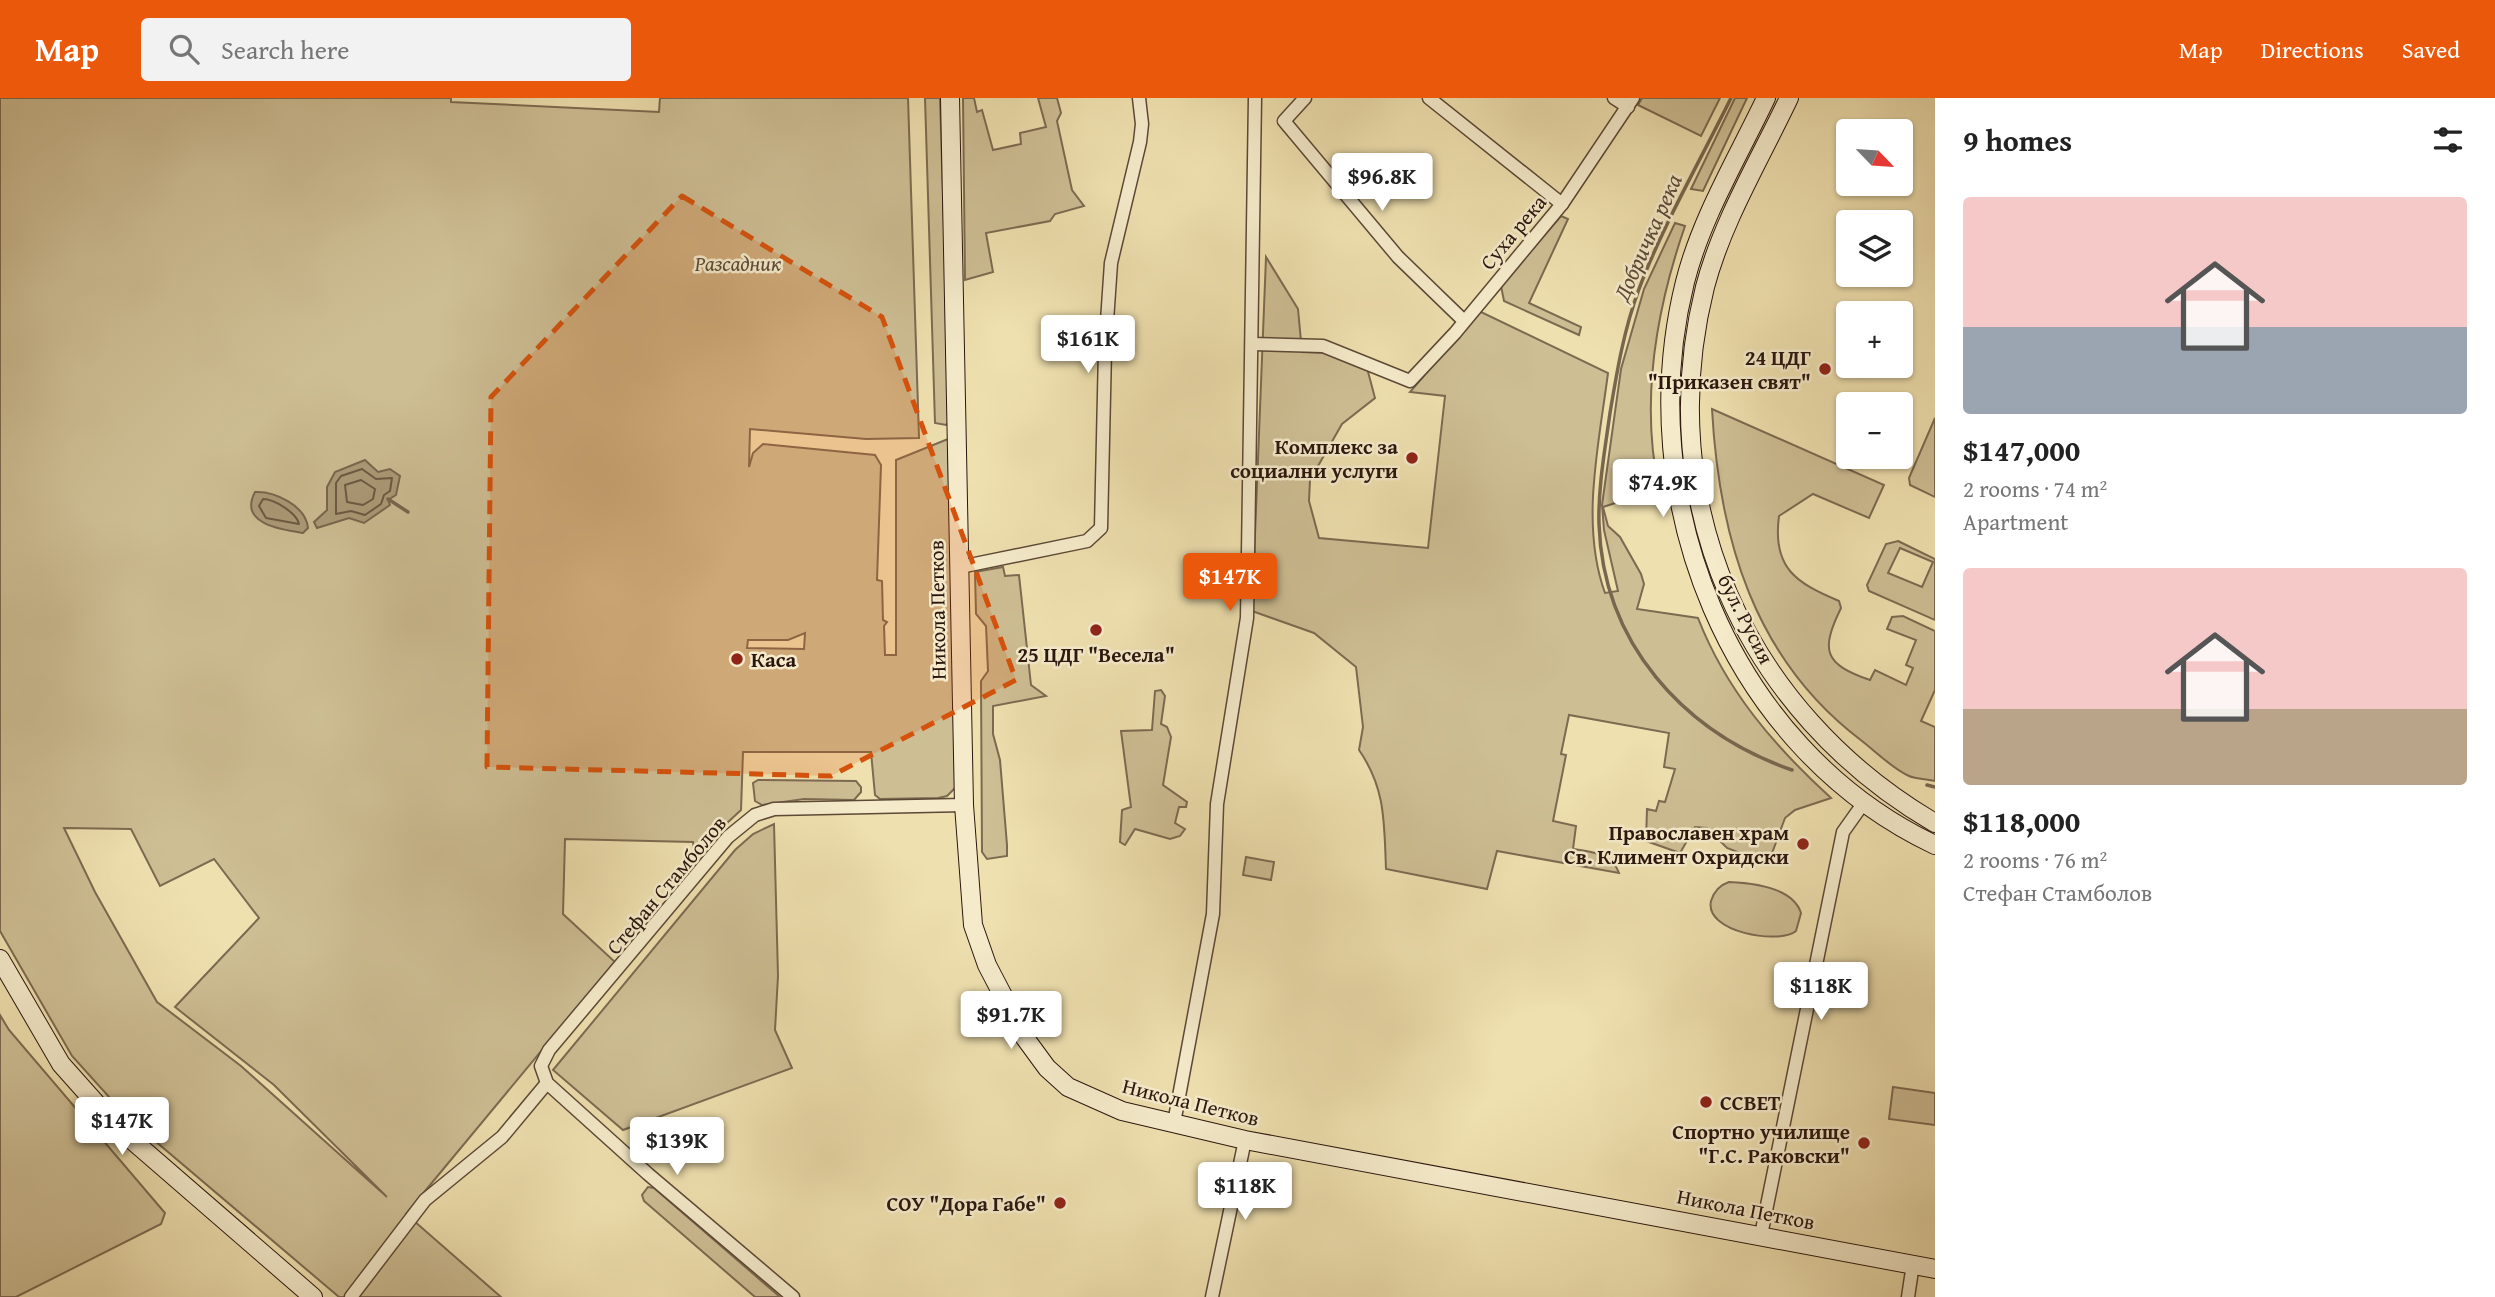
<!DOCTYPE html>
<meta charset="utf-8">
<style>
:root{--surface:#fff;--page:#f2f2f2;--text:#222;--muted:#767676;--accent:#ea580c}
body{margin:0;font-family:"Gentium Book Plus",serif;background:var(--page);color:var(--text);height:100vh;display:flex;flex-direction:column;font-size:26px;white-space:nowrap}
*{box-sizing:border-box;margin:0}
p{font-size:23px;color:var(--muted)}
.icon{flex:none;width:38px;height:38px;fill:none;stroke:currentColor;stroke-width:2;stroke-linecap:round;stroke-linejoin:round}
.map{position:relative;flex:1;overflow:hidden}
.side{display:flex;flex-direction:column;background:var(--surface);width:560px}
.side>*{flex:none}
.needle{width:46px;rotate:115deg}
.controls{position:absolute;left:1836px;top:21px;display:grid;gap:14px}
.controls a{display:grid;place-items:center;width:77px;height:77px;border-radius:7px;background:var(--surface);box-shadow:0 2px 5px #0004;font-size:35px}
.price{position:absolute;translate:-50% -60px;padding:0 16px;border-radius:7px;background:#fff;color:#222;font-size:23px;line-height:46px;filter:drop-shadow(0 2px 4px #0008)}
.price::after{content:'';position:absolute;left:50%;top:42px;width:21px;height:16px;margin-left:-10px;background:inherit;clip-path:polygon(0 0,100% 0,50% 100%)}
.price.current{background:var(--accent);color:#fff}
ul{padding:0;list-style:none}
li{display:grid;align-content:center;gap:14px;height:371px;padding:0 28px}
li span{display:grid;place-items:center;height:217px;border-radius:7px;color:#555}
li>.icon{margin-inline-start:auto}
span .icon{width:126px;height:126px;fill:#fffc;stroke-width:1}
li b{font-size:30px}
h2{display:flex;justify-content:space-between;align-items:center;height:84px;padding:0 28px;font-size:30px}
header{display:flex;align-items:center;gap:42px;box-sizing:border-box;height:98px;padding:0 35px;background:var(--accent);color:#fff}
header strong{font-size:33px}
nav{display:flex;gap:38px;margin-inline-start:auto;font-size:24px}
.search{width:490px;height:63px;background:var(--page);display:flex;align-items:center;gap:18px;box-sizing:border-box;padding:0 24px;border-radius:7px;color:var(--muted);font-size:26px}
main{display:flex;flex:1;min-height:0}
.map>svg:first-child{display:block}
.green{fill:#cebe94;stroke:#7c6a51;stroke-width:2;fill-rule:evenodd}
.water{fill:#ac9b78;stroke:#78664e;stroke-width:2}
.lines{fill:none;stroke-linecap:round;stroke-linejoin:round}
.shore{stroke:#6c5843;stroke-width:2}
.stream{stroke:#78664e;stroke-width:3.5}
.street-casing{stroke:#5c4836;stroke-width:15}
.secondary-casing{stroke:#2b160e;stroke-width:20}
.street{stroke:#f5ebcb;stroke-width:12}
.secondary{stroke:#f5ebcb;stroke-width:18}
.marked{fill:#d5520c;fill-opacity:0.2;stroke:#d5520c;stroke-width:5;stroke-dasharray:14 9;stroke-linejoin:round}
.poi-dot{fill:#8f2418;stroke:#f5ebcb;stroke-width:2.5}
.labels{text-anchor:middle;dominant-baseline:central;stroke-width:5;stroke-linejoin:round;paint-order:stroke}
.street-label{font-size:21px;fill:#2b160e;stroke:#f5ebcb}
.park-label{font-size:21px;font-style:italic;fill:#5c4836;stroke:#f5ebcb}
.poi-label{font-size:21px;font-weight:bold;fill:#2b160e;stroke:#f5ebcb;text-anchor:end}
.water-label{font-size:23px;font-style:italic;fill:#5f4b38;stroke:#f5ebcb}
</style>
<header>
<strong>Map</strong>
<div class="search"><svg class="icon" aria-label="search" viewBox="0 0 24 24"><circle cx="10" cy="10" r="6"/><path d="M15 15l6 6"/></svg>Search here</div>
<nav><a>Map</a><a>Directions</a><a>Saved</a></nav>
</header>
<main>
<div class="map">
<svg width="1935" height="1199" viewBox="0 0 1935 1199">
<rect width="100%" height="100%" fill="#efe0af"/>
<filter id="stains"><feTurbulence type="fractalNoise" baseFrequency=".00286" numOctaves="4"/><feColorMatrix values="0 0 0 0 .2 0 0 0 0 .09 0 0 0 0 .02 0 0 0 .5 -.17"/></filter>
<radialGradient id="worn" r=".72"><stop offset=".6" stop-color="#630" stop-opacity="0"/><stop offset="1" stop-color="#630" stop-opacity=".3"/></radialGradient>
<g class="green">
<path d="M0 0H451V4L659 14 660 0H908L919 340 866 341 750 331 749 369 753 355 763 346 875 357 881 367 877 482 882 483 883 522 887 524 884 528 885 557H896V362L948 341 956 689 947 698 938 700 880 701 875 697 871 654H743L741 712 712 739 695 762 693 744 565 741 563 816 615 864 406 1116 501 1199H339L128 1020 72 958 0 833ZM805 535 804 551 747 550 748 542H788ZM64 730 131 731 160 788 214 761 259 820 175 909 274 987 387 1099 241 968 157 904 95 794Z"/>
<path d="M925 0H940L950 322 946 327 935 325Z"/>
<path d="M963 0H974L977 14 982 12 993 52 1021 46 1020 35 1046 29 1038 0H1057L1061 15 1057 23 1072 92 1084 108 1055 116 1050 123 986 135 993 174 965 182Z"/>
<path d="M1642 0H1720L1701 38 1638 7Z"/>
<path d="M1735 0H1747L1703 93 1691 91Z"/>
<path d="M1561 118 1568 121 1529 205 1581 229 1579 237 1504 203 1501 188Z"/>
<path d="M1675 125 1685 128C1656 212 1640 303 1659 391L1603 409 1608 428 1620 439 1641 476 1644 486 1637 511 1698 520C1726 592 1774 648 1831 700L1795 712 1785 720 1768 766 1727 750 1707 730 1695 729 1680 755 1646 743 1647 711 1656 713 1659 703 1665 704 1675 671 1664 669 1669 635 1569 617 1561 656 1566 657 1553 723 1576 728 1573 751C1592 754 1612 755 1619 775L1497 753 1487 791 1386 771C1384 725 1386 691 1359 652L1363 629 1356 569 1314 535 1252 513 1266 159 1298 211 1302 254 1330 255 1367 270 1375 300 1342 326 1310 382 1309 403 1319 440 1428 450 1445 298 1410 294 1479 213 1608 275C1599 346 1580 426 1605 495L1618 493 1604 432 1602 407 1621 271 1644 191Z"/>
<path d="M1712 311 1884 387 1869 420 1813 396 1779 418C1772 470 1796 485 1839 503L1841 510C1820 553 1824 566 1870 582L1875 572 1906 587 1913 570 1906 567 1916 542 1887 531 1892 519 1903 518 1935 533V592L1921 623 1935 629V683C1927 681 1916 681 1909 678 1893 671 1876 654 1862 643 1754 562 1719 440 1712 311Z"/>
<path d="M1935 320V399L1910 387 1909 380Z"/>
<path d="M1898 443 1935 461V522L1869 493 1867 487 1886 446ZM1900 450 1933 464 1922 489 1888 475Z"/>
<path d="M1003 469 1005 478 1019 477 1031 587 1046 598 993 608V636L1000 662 1007 747V758L987 761 982 754 981 583 988 573 986 528 976 516 975 474Z"/>
<path d="M1161 592 1165 598 1161 626 1167 629 1171 639 1163 687 1187 704 1186 709H1179L1175 725 1185 731 1180 738 1170 741 1135 731 1125 747 1120 744 1122 712 1131 709 1121 633 1152 632 1155 593Z"/>
<path d="M758 682 856 683 861 689V694L854 702 804 701 762 707 755 703 753 685Z"/>
<path d="M774 726 778 878 775 932 792 970 623 1032 553 972 735 752 753 736Z"/>
<path d="M1246 759 1274 764 1271 782 1243 777Z"/>
<path d="M1729 784C1753 785 1793 790 1801 815L1796 833C1779 847 1704 834 1711 803 1714 793 1720 787 1729 784Z"/>
<path d="M0 917 9 932 165 1115 161 1126 16 1199H0Z"/>
<path d="M1893 989 1935 995V1027L1889 1021Z"/>
<path d="M648 1089 654 1090 780 1199H755L644 1103 642 1097Z"/>
</g>
<g class="water">
<path d="M365 362 378 374 390 371 400 378 396 397 388 402 390 407 364 425 349 420 317 430 314 424 327 412V389L335 374Z"/>
<path d="M255 394C275 393 306 408 308 430L303 435C282 432 238 426 255 394Z"/>
</g>
<g class="lines">
<g class="shore">
<path d="M362 371 376 381 392 380 390 393 384 397 381 406 365 417 351 413 336 416V385L341 378Z"/>
<path d="M361 382 375 391 373 401 363 407 347 404 345 387Z"/>
<path d="M263 401C274 401 297 415 299 426L266 420 259 408Z"/>
</g>
<g class="stream">
<path d="M1731 0C1701 61 1662 129 1639 191 1624 231 1617 273 1610 315 1605 351 1598 389 1599 426 1603 545 1683 634 1792 672"/>
<path d="M388 401 408 414"/>
<path d="M1927 687 1935 689"/>
</g>
<g class="street-casing">
<g id="street">
<path d="M1305 0 1284 23 1398 159 1463 222"/>
<path d="M1429 0 1562 106"/>
<path d="M1614 0 1628 9"/>
<path d="M1252 246 1323 248 1410 283 1455 235 1562 106 1633 0"/>
<path d="M960 469 1087 443 1101 430 1105 252 1111 165 1140 44 1142 26 1139 0"/>
<path d="M1174 1025 1213 816 1217 706 1247 520 1255 0"/>
<path d="M1761 1137 1843 734 1865 703"/>
<path d="M351 1199 425 1102 502 1039 547 985"/>
<path d="M793 1199 648 1076 547 985 541 968 549 952 728 739 755 717 774 711 964 707"/>
<path d="M1212 1199 1245 1042"/>
<path d="M1908 1199 1913 1166"/>
</g>
</g>
<g class="secondary-casing">
<g id="secondary">
<path d="M950 0 964 707 973 827 987 867 1025 940 1047 970 1068 989 1122 1013 1245 1042 1935 1171"/>
<path d="M1766 0C1738 59 1701 120 1685 184 1631 400 1728 649 1935 747"/>
<path d="M1789 0C1760 61 1722 124 1705 189 1651 405 1745 614 1935 725"/>
<path d="M0 861 61 966 118 1030 313 1199"/>
</g>
</g>
<use href="#street" class="street"/>
<use href="#secondary" class="secondary"/>
</g>
<path class="marked" d="M682 98 882 219 1016 582 831 678 487 669 491 299Z"/>
<g class="poi-dot">
<circle cx="1825" cy="271" r="7"/>
<circle cx="1412" cy="360" r="7"/>
<circle cx="1096" cy="532" r="7"/>
<circle cx="737" cy="561" r="7"/>
<circle cx="1803" cy="746" r="7"/>
<circle cx="1706" cy="1004" r="7"/>
<circle cx="1864" cy="1045" r="7"/>
<circle cx="1060" cy="1105" r="7"/>
</g>
<g class="labels">
<g class="street-label">
<text transform="translate(1513 134) rotate(-50)">Суха река</text>
<text transform="translate(937 512) rotate(-91)">Никола Петков</text>
<text transform="translate(1746 521) rotate(63)">бул. Русия</text>
<text transform="translate(666 787) rotate(-50)">Стефан Стамболов</text>
<text transform="translate(1191 1004) rotate(14)">Никола Петков</text>
<text transform="translate(1746 1111) rotate(11)">Никола Петков</text>
</g>
<g class="park-label">
<text x="738" y="165">Разсадник</text>
</g>
<g class="poi-label">
<text x="1811" y="259">24 ЦДГ<tspan x="1811" dy="24">"Приказен свят"</tspan></text>
<text x="1398" y="348">Комплекс за<tspan x="1398" dy="24">социални услуги</tspan></text>
<text x="1096" y="556" text-anchor="middle">25 ЦДГ "Весела"</text>
<text x="751" y="561" text-anchor="start">Каса</text>
<text x="1789" y="734">Православен храм<tspan x="1789" dy="24">Св. Климент Охридски</tspan></text>
<text x="1720" y="1004" text-anchor="start">ССВЕТ</text>
<text x="1850" y="1033">Спортно училище<tspan x="1850" dy="24">"Г.С. Раковски"</tspan></text>
<text x="1046" y="1105">СОУ "Дора Габе"</text>
</g>
<g class="water-label">
<text transform="translate(1647 139) rotate(-66)">Добричка река</text>
</g>
</g>
<rect width="100%" height="100%" filter="url(#stains)"/>
<rect width="100%" height="100%" fill="url(#worn)"/>
</svg>
<div class="controls">
<a><svg class="needle" viewBox="-14 -14 28 28"><path d="M0-13l5 13h-10z" fill="#e53935"/><path d="M0 13l5-13h-10z" fill="#767676"/></svg></a>
<a><svg class="icon" aria-label="layers" viewBox="0 0 24 24"><path d="M12 4l9 5-9 5-9-5zM3 14l9 5 9-5"/></svg></a>
<a>+</a>
<a>−</a>
</div>
<b class="price" style="left:1382px;top:115px">$96.8K</b>
<b class="price" style="left:1088px;top:277px">$161K</b>
<b class="price" style="left:1663px;top:421px">$74.9K</b>
<b class="price current" style="left:1230px;top:515px">$147K</b>
<b class="price" style="left:1821px;top:924px">$118K</b>
<b class="price" style="left:1011px;top:953px">$91.7K</b>
<b class="price" style="left:122px;top:1059px">$147K</b>
<b class="price" style="left:677px;top:1079px">$139K</b>
<b class="price" style="left:1245px;top:1124px">$118K</b>
</div>
<section class="side">
<h2>9 homes<svg class="icon" aria-label="filters" viewBox="0 0 24 24"><path d="M4 7h16M4 17h16"/><circle cx="9" cy="7" r="2"/><circle cx="15" cy="17" r="2"/></svg></h2>
<ul>
<li><span style="background:linear-gradient(#f6c9c9 60%,#9aa5b1 0)"><svg class="icon" aria-label="home" viewBox="0 0 24 24"><path d="M3 11l9-7 9 7M6 9v11h12V9"/></svg></span><div><b>$147,000</b><p>2 rooms · 74 m²</p><p>Apartment</p></div></li>
<li><span style="background:linear-gradient(#f6c9c9 65%,#b9a48a 0)"><svg class="icon" aria-label="home" viewBox="0 0 24 24"><path d="M3 11l9-7 9 7M6 9v11h12V9"/></svg></span><div><b>$118,000</b><p>2 rooms · 76 m²</p><p>Стефан Стамболов</p></div></li>
</ul>
</section>
</main>
